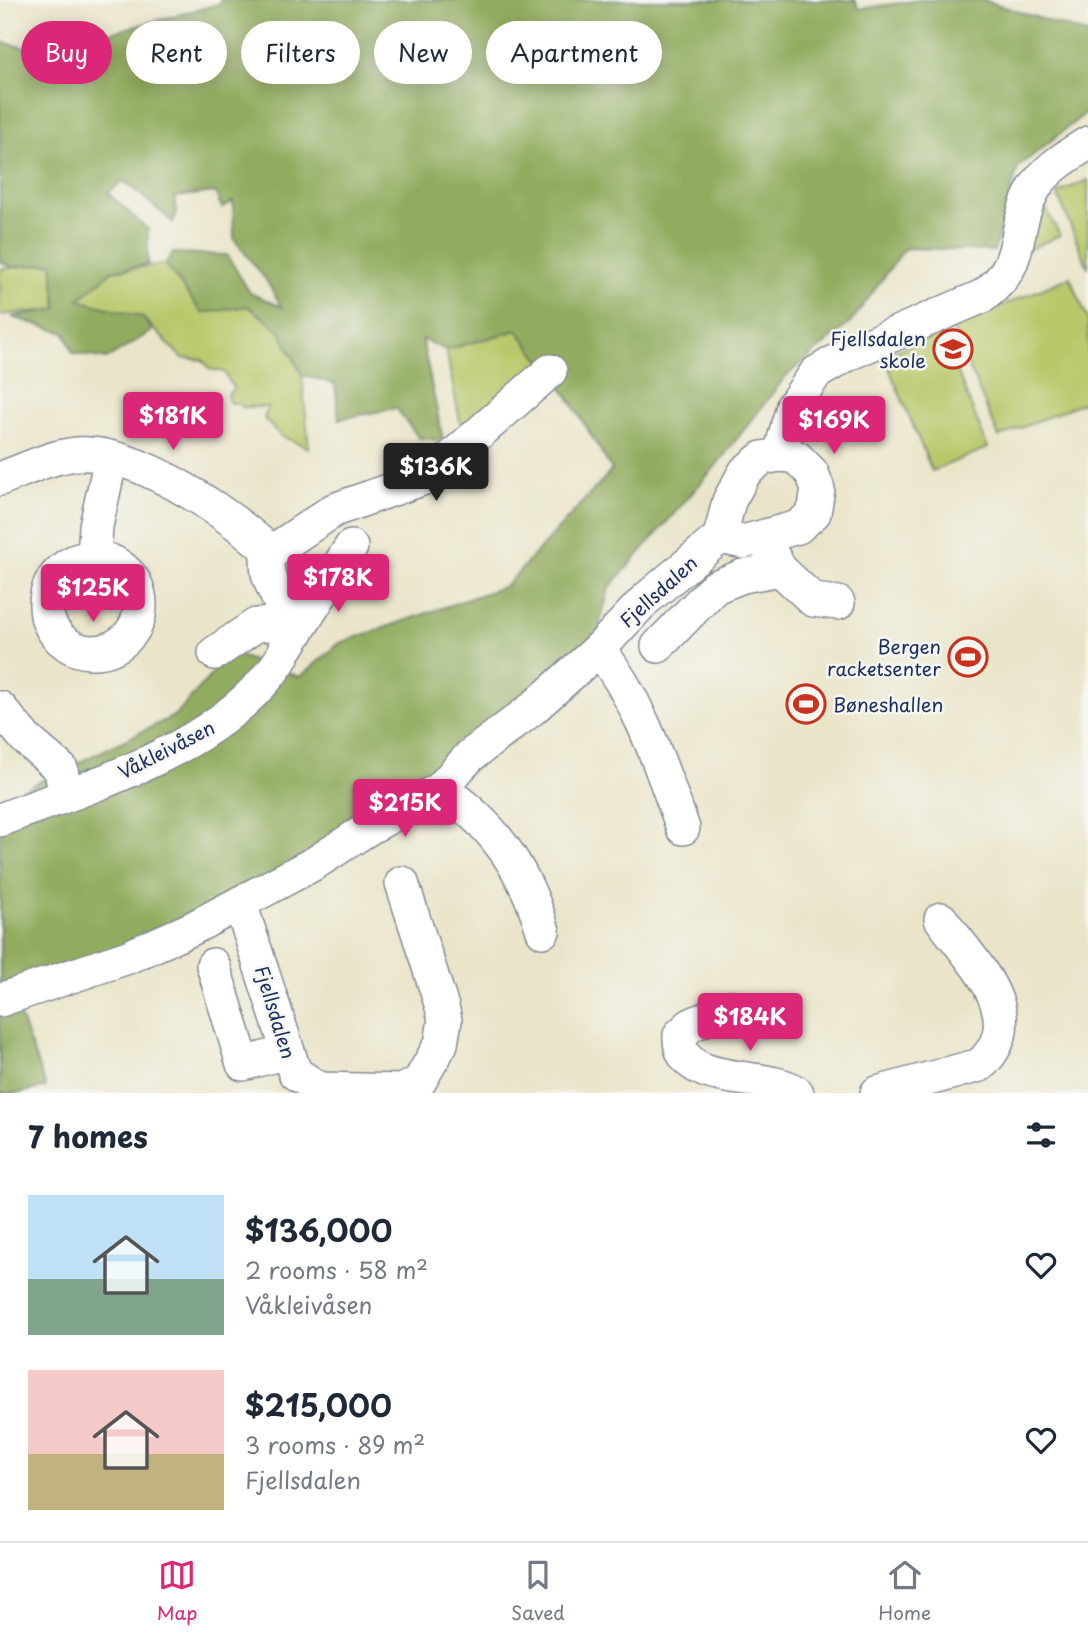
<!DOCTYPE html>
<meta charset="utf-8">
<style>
:root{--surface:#fff;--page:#f6f6f7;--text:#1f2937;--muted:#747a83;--line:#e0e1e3;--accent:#db2777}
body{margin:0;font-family:"Playpen Sans",sans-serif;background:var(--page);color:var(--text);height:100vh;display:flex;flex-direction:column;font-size:26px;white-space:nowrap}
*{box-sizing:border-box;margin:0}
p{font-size:23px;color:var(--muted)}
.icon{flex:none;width:38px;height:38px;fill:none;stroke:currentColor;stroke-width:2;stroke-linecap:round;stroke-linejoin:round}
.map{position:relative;height:1093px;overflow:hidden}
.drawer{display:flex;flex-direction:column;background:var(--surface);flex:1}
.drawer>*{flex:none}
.banner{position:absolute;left:21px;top:21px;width:700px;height:63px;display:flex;gap:14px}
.price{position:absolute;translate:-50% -60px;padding:0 16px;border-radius:7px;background:var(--accent);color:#fff;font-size:23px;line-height:46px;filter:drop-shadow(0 2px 4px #0008)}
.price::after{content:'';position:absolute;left:50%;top:42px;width:21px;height:16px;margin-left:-10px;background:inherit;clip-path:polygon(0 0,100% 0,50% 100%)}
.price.on{background:#222;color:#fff}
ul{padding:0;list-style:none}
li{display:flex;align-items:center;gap:21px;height:175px;padding:0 28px}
li span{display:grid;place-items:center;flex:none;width:196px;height:140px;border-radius:0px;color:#555}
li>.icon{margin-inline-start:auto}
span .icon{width:84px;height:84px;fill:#fffc;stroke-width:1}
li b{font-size:30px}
h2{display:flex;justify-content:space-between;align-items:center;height:84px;padding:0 28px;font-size:30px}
.tag{padding:0 24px;border-radius:32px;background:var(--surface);box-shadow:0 4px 18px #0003;font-size:24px;line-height:63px}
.tag.on{background:var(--accent);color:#fff}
.dock{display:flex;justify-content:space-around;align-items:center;height:98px;border-top:2px solid var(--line);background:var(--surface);font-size:19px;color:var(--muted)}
.dock a{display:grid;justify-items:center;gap:4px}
.dock .on{color:var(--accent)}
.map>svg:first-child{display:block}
.green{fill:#b9c86a;stroke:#6a7c64;stroke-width:2}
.forest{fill:#92ac5e;stroke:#566e5e;stroke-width:2}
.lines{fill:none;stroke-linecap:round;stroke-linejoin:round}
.minor-casing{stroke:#828a94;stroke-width:36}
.minor{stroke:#fff;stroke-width:33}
.labels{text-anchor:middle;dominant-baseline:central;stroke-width:5;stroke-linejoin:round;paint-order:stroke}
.poi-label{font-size:19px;fill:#1b2f5e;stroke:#f6f6f2;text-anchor:end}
.street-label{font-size:19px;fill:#1b2f5e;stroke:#f6f6f2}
</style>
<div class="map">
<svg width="1088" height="1093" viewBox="0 0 1088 1093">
<rect width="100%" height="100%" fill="#f6f6f2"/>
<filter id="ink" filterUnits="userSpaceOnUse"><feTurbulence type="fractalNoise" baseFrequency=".0143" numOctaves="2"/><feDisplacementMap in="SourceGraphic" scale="14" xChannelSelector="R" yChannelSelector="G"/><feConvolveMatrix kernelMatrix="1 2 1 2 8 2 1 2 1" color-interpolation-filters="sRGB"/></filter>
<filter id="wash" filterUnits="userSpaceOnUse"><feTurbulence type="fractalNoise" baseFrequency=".00686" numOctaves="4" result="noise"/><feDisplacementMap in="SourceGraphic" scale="28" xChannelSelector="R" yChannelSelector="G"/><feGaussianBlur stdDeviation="1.57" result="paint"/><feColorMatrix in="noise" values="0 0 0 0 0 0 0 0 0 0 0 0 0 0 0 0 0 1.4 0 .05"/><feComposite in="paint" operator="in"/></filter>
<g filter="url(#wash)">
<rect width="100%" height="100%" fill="#eae5c9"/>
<g class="green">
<path d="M1088 180V268L1057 193Z"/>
<path d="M1041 200 1060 235 1021 253Z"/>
<path d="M52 263 57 309 0 315V269Z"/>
<path d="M165 264 202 313 248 306 280 331 302 375 309 448 281 436 264 419 268 407H242L238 403H230L227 395 234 389 224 372 209 369 203 360 182 358 145 320 78 300 112 271Z"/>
<path d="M1070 277 1088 320V400L999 437 952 327Z"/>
<path d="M517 330 550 371 465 447 446 350Z"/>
<path d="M941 332 988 448 932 471 884 356Z"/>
</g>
<path class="forest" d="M221 0H855L859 9 921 0H983L1088 34V111L1018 167 994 251 905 248 851 322 786 376 714 468 609 588 583 691 347 858 14 1000 46 1087 20 1093H0V801L176 715 230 653 300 677 340 643 506 586 612 470 567 395 517 330 446 350 422 339 443 440 419 438 396 408 339 419 335 384 302 375 280 331 248 306 202 313 165 264 173 253 227 255 250 293 282 307 266 280 234 239 233 201 222 208 215 192 174 197 177 212 173 222 124 181 108 193 148 230V264L112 271 78 300 143 317 152 331 107 359 73 353 65 333 12 317 57 309 52 263 12 267 0 262V42L42 51 219 4Z"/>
</g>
<g filter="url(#ink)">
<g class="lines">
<g class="minor-casing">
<g id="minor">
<path d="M780 455 793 406 816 373 850 353 983 296C1028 263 1010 230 1034 189 1046 168 1068 156 1088 143"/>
<path d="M0 479C24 470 52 456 77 454 134 449 223 510 264 546 270 557 265 566 269 577 280 606 293 619 284 652 281 662 272 671 266 679 200 755 91 785 0 820"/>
<path d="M770 551 780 569 813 600 838 603"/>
<path d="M269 554 334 510 430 476 550 371"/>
<path d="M94 557 96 526 111 458"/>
<circle cx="93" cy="605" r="47"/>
<path d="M658 646 715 587 743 576 780 569"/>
<path d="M286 649 351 547"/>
<path d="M599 649C641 703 660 765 683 828"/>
<path d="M215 653 256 625 288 623"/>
<path d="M0 708 26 739 61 769 65 795"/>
<path d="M440 789C493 822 526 872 543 931"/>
<path d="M240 903 295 1073 320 1089 400 1091 418 1084 441 1044 445 1020 442 1007 402 883"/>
<path d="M213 965 243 1064 287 1052"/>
<path d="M0 1000 128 957 191 929 315 863 369 828 440 789 470 756 532 709 599 649 645 600 720 537 729 501 745 472 762 458 780 455 796 457 812 473 818 489 814 513 798 527 743 542 720 537"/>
<path d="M732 1007 691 1025 680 1035C677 1090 768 1070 797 1093"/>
<path d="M877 1093 980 1065C1032 1017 972 962 941 919"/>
</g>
</g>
<use href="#minor" class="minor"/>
</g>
</g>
<defs>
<g id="school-ring" transform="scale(2.0125)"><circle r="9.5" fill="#f6f6f2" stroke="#c8321e" stroke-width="1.5"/><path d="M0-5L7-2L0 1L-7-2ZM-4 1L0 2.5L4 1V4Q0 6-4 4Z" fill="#c8321e"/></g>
<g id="stadium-ring" transform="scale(2.0125)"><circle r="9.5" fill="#f6f6f2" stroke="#c8321e" stroke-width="1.5"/><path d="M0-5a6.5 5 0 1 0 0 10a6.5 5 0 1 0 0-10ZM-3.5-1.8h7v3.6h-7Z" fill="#c8321e"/></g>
</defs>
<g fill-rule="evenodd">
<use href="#school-ring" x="953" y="349"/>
<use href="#stadium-ring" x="968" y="657"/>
<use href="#stadium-ring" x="806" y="704"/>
</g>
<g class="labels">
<g class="poi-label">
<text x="926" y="338">Fjellsdalen<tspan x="926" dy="22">skole</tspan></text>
<text x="941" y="646">Bergen<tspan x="941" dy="22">racketsenter</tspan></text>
<text x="833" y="704" text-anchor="start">Bøneshallen</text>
</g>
<g class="street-label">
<text transform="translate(658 591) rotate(-42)">Fjellsdalen</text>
<text transform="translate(166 749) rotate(-27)">Våkleivåsen</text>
<text transform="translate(276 1012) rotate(73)">Fjellsdalen</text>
</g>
</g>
</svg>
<b class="price" style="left:173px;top:452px">$181K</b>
<b class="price" style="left:834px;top:456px">$169K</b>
<b class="price on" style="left:436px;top:503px">$136K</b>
<b class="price" style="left:338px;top:614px">$178K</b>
<b class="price" style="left:93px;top:624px">$125K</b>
<b class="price" style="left:405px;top:839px">$215K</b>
<b class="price" style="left:750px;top:1053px">$184K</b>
<div class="banner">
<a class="tag on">Buy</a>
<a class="tag">Rent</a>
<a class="tag">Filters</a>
<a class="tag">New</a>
<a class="tag">Apartment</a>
</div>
</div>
<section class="drawer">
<h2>7 homes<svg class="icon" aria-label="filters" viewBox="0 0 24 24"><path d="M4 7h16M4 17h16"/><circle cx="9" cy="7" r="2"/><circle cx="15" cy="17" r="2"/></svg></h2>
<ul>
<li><span style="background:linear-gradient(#bfe0f5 60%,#7fa58c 0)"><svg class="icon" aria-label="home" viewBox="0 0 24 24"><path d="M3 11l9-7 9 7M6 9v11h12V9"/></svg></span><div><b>$136,000</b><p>2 rooms · 58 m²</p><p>Våkleivåsen</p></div><svg class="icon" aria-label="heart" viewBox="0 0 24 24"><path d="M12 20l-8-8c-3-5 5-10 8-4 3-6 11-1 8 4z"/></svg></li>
<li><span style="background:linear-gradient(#f6c9c9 60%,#c2b280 0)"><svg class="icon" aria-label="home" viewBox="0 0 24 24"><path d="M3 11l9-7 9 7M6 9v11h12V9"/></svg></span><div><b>$215,000</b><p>3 rooms · 89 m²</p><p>Fjellsdalen</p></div><svg class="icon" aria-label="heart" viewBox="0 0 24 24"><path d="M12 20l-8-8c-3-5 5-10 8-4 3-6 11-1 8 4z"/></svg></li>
</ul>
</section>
<nav class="dock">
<a class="on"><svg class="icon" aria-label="map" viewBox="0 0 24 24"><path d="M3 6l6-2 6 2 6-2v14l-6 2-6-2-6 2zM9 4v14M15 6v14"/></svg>Map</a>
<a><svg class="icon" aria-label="saved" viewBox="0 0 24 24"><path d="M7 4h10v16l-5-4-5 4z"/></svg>Saved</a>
<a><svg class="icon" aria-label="home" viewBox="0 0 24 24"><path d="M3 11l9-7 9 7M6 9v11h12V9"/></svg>Home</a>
</nav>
